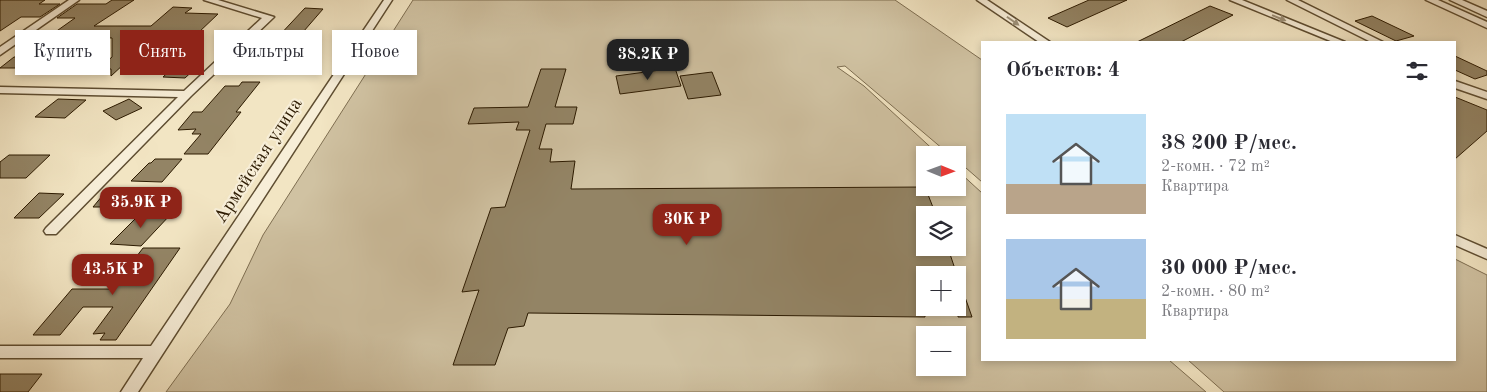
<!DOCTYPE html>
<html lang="ru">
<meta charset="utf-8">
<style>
:root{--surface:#fff;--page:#f7f7f7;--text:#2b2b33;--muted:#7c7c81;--accent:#8f2418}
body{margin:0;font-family:"Old Standard TT",serif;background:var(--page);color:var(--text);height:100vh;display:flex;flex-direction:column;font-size:19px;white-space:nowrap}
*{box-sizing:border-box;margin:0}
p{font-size:16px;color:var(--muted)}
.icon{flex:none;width:28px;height:28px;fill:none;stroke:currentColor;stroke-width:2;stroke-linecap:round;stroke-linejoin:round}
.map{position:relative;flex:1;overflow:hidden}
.side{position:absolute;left:981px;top:41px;width:475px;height:320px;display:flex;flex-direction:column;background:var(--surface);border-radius:0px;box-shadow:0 2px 8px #0003}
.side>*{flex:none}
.top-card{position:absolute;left:15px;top:30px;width:475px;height:45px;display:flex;gap:10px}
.needle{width:32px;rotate:91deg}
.buttons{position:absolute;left:916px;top:146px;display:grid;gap:10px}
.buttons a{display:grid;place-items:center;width:50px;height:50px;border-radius:0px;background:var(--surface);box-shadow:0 2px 8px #0003;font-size:25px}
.price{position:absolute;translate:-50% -42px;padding:0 11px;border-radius:10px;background:var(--accent);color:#fff;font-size:16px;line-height:32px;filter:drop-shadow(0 1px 2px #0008)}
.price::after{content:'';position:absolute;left:50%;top:30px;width:15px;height:11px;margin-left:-8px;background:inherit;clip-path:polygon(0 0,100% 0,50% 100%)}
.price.on{background:#222;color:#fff}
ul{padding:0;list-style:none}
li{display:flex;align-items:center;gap:15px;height:125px;padding:0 25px}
li span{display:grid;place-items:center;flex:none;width:140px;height:100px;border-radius:0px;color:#555}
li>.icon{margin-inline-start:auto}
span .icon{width:60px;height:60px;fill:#fffc;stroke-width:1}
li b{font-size:21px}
h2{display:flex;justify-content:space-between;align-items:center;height:60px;padding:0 25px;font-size:21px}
.pill{padding:0 18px;border-radius:0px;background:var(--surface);box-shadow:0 2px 8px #0003;font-size:18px;line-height:45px}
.pill.on{background:var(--accent);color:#fff}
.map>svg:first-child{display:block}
.green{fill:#d0c2a2;stroke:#7e6e51;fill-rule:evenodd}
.building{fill:#938465;stroke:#2c1a00}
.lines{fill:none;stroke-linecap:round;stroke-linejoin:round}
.street-casing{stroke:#5e4d31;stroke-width:3}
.street{fill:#f7eed8;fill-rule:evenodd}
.oneway{fill:#9c8f77}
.labels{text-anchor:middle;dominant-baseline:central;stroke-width:4.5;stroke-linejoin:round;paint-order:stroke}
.street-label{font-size:19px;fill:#2c1a00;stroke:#f7eed8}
</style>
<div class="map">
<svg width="1487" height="392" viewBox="0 0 1487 392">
<rect width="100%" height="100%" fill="#f2e5c3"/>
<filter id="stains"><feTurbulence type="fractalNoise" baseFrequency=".004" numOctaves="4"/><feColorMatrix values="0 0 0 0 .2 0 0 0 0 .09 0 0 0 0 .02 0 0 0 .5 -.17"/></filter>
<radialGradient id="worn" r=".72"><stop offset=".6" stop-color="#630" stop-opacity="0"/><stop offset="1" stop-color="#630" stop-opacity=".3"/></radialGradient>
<g class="green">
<path d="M413 0H895L982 60V182L958 161V155H950L845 66 837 67 864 86 939 155H925V188H958V171L982 193V360H1169L1206 392H166L230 304 263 235ZM925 215H958V248H925ZM925 275H958V308H925ZM925 335H958V368H925Z"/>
<path d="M1455 259 1487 275V392H1224L1188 360H1455Z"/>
</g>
<g class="building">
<path d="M0 0H45L39 4H60L40 17H21L0 31Z"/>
<path d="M112 0H134L94 26H151L173 7 192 8 185 13 218 14 178 52 138 51 111 76V69H98L112 57V38L51 35 75 18H57L77 4H106Z"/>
<path d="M1089 0H1127L1067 27 1048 18Z"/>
<path d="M1210 6 1233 15 1181 42H1137Z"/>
<path d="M305 8 323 9 284 54 263 53Z"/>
<path d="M1372 16 1414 36 1396 41 1355 21Z"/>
<path d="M1455 56 1487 71V75L1475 79 1455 70Z"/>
<path d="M14 57H42L27 68H0Z"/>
<path d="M176 65 198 66 185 78 163 77Z"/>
<path d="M675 68 681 86 620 94 616 76Z"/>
<path d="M541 69H566L555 107H577L573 124H546L539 149H552L550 162 575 161 571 189 925 187 936 215H925V248H948L957 275H925V317L528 313 524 326 508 328 495 365H453L479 290 462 292 491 208 505 207 530 130H516L519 122 468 124 474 108 528 107Z"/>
<path d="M712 72 721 95 688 99 680 76Z"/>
<path d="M242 82H260L236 112H241L208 154H184L201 134H192L196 129 178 130 193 112H202L225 86H239Z"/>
<path d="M1455 97 1487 110V131L1455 159Z"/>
<path d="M58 99 86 100 65 118 35 117Z"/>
<path d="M129 99 142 108 116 120 103 111Z"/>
<path d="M9 155H50L26 178H0V162Z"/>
<path d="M155 159H182L162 182 131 181 149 163H151Z"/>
<path d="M39 193 64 194 39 218H14Z"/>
<path d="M103 195H124L114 207H93Z"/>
<path d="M142 212 171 214 141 246 110 244Z"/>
<path d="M143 248H180L116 340H100L105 333 93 334 113 307H83L60 335H33L72 289H112Z"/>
<path d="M958 280H959L972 317H958Z"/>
<path d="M0 374H42L28 392H0Z"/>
</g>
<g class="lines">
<g class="street-casing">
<g id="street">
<path d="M69 0H79L0 55V47Z"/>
<path d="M204 0H218L274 17 191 96 56 234H46L44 231 46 228 178 97 0 93V87L184 91 262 18Z"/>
<path d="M384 0H392L138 392H121L143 358H0V346H151Z"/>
<path d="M977 0H987L1050 42H1039Z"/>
<path d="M1230 0H1242L1345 42H1333Z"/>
<path d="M1287 0H1298L1383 42H1371Z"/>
<path d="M1426 0H1438L1487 22V28Z"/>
<path d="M1450 0H1462L1487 11V17Z"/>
<path d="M1455 81 1487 92V99L1455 88Z"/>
<path d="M1455 235 1487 249V259L1455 245Z"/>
</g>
</g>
<use href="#street" class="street"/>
</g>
<defs><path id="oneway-solid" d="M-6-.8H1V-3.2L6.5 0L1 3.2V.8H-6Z" transform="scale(1.25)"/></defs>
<g class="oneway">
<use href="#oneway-solid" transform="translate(1279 18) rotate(22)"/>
<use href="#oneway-solid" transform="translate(1013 21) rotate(35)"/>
</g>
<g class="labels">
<g class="street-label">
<text transform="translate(259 161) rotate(-57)">Армейская улица</text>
</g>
</g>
<rect width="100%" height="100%" filter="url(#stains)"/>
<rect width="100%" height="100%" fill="url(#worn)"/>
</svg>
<div class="buttons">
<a><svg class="needle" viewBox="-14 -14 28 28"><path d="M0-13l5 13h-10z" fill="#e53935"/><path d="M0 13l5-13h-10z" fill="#7c7c81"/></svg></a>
<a><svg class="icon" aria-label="layers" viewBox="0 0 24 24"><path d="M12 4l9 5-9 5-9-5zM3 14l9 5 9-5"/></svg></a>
<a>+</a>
<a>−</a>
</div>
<b class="price on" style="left:648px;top:81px">38.2K ₽</b>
<b class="price" style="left:141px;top:229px">35.9K ₽</b>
<b class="price" style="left:687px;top:246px">30K ₽</b>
<b class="price" style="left:113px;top:296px">43.5K ₽</b>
<div class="top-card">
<a class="pill">Купить</a>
<a class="pill on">Снять</a>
<a class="pill">Фильтры</a>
<a class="pill">Новое</a>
</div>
<section class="side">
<h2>Объектов: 4<svg class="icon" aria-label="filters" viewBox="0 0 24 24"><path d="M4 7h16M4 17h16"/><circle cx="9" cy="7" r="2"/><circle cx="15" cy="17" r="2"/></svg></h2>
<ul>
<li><span style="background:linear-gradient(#bfe0f5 70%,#b9a48a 0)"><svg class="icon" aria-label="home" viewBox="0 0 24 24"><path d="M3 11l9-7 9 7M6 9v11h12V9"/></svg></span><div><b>38 200 ₽/мес.</b><p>2-комн. · 72 m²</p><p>Квартира</p></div></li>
<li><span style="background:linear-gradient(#a9c7e8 60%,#c2b280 0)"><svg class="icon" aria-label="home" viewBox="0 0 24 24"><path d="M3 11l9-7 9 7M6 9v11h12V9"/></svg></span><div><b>30 000 ₽/мес.</b><p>2-комн. · 80 m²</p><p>Квартира</p></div></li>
</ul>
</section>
</div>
